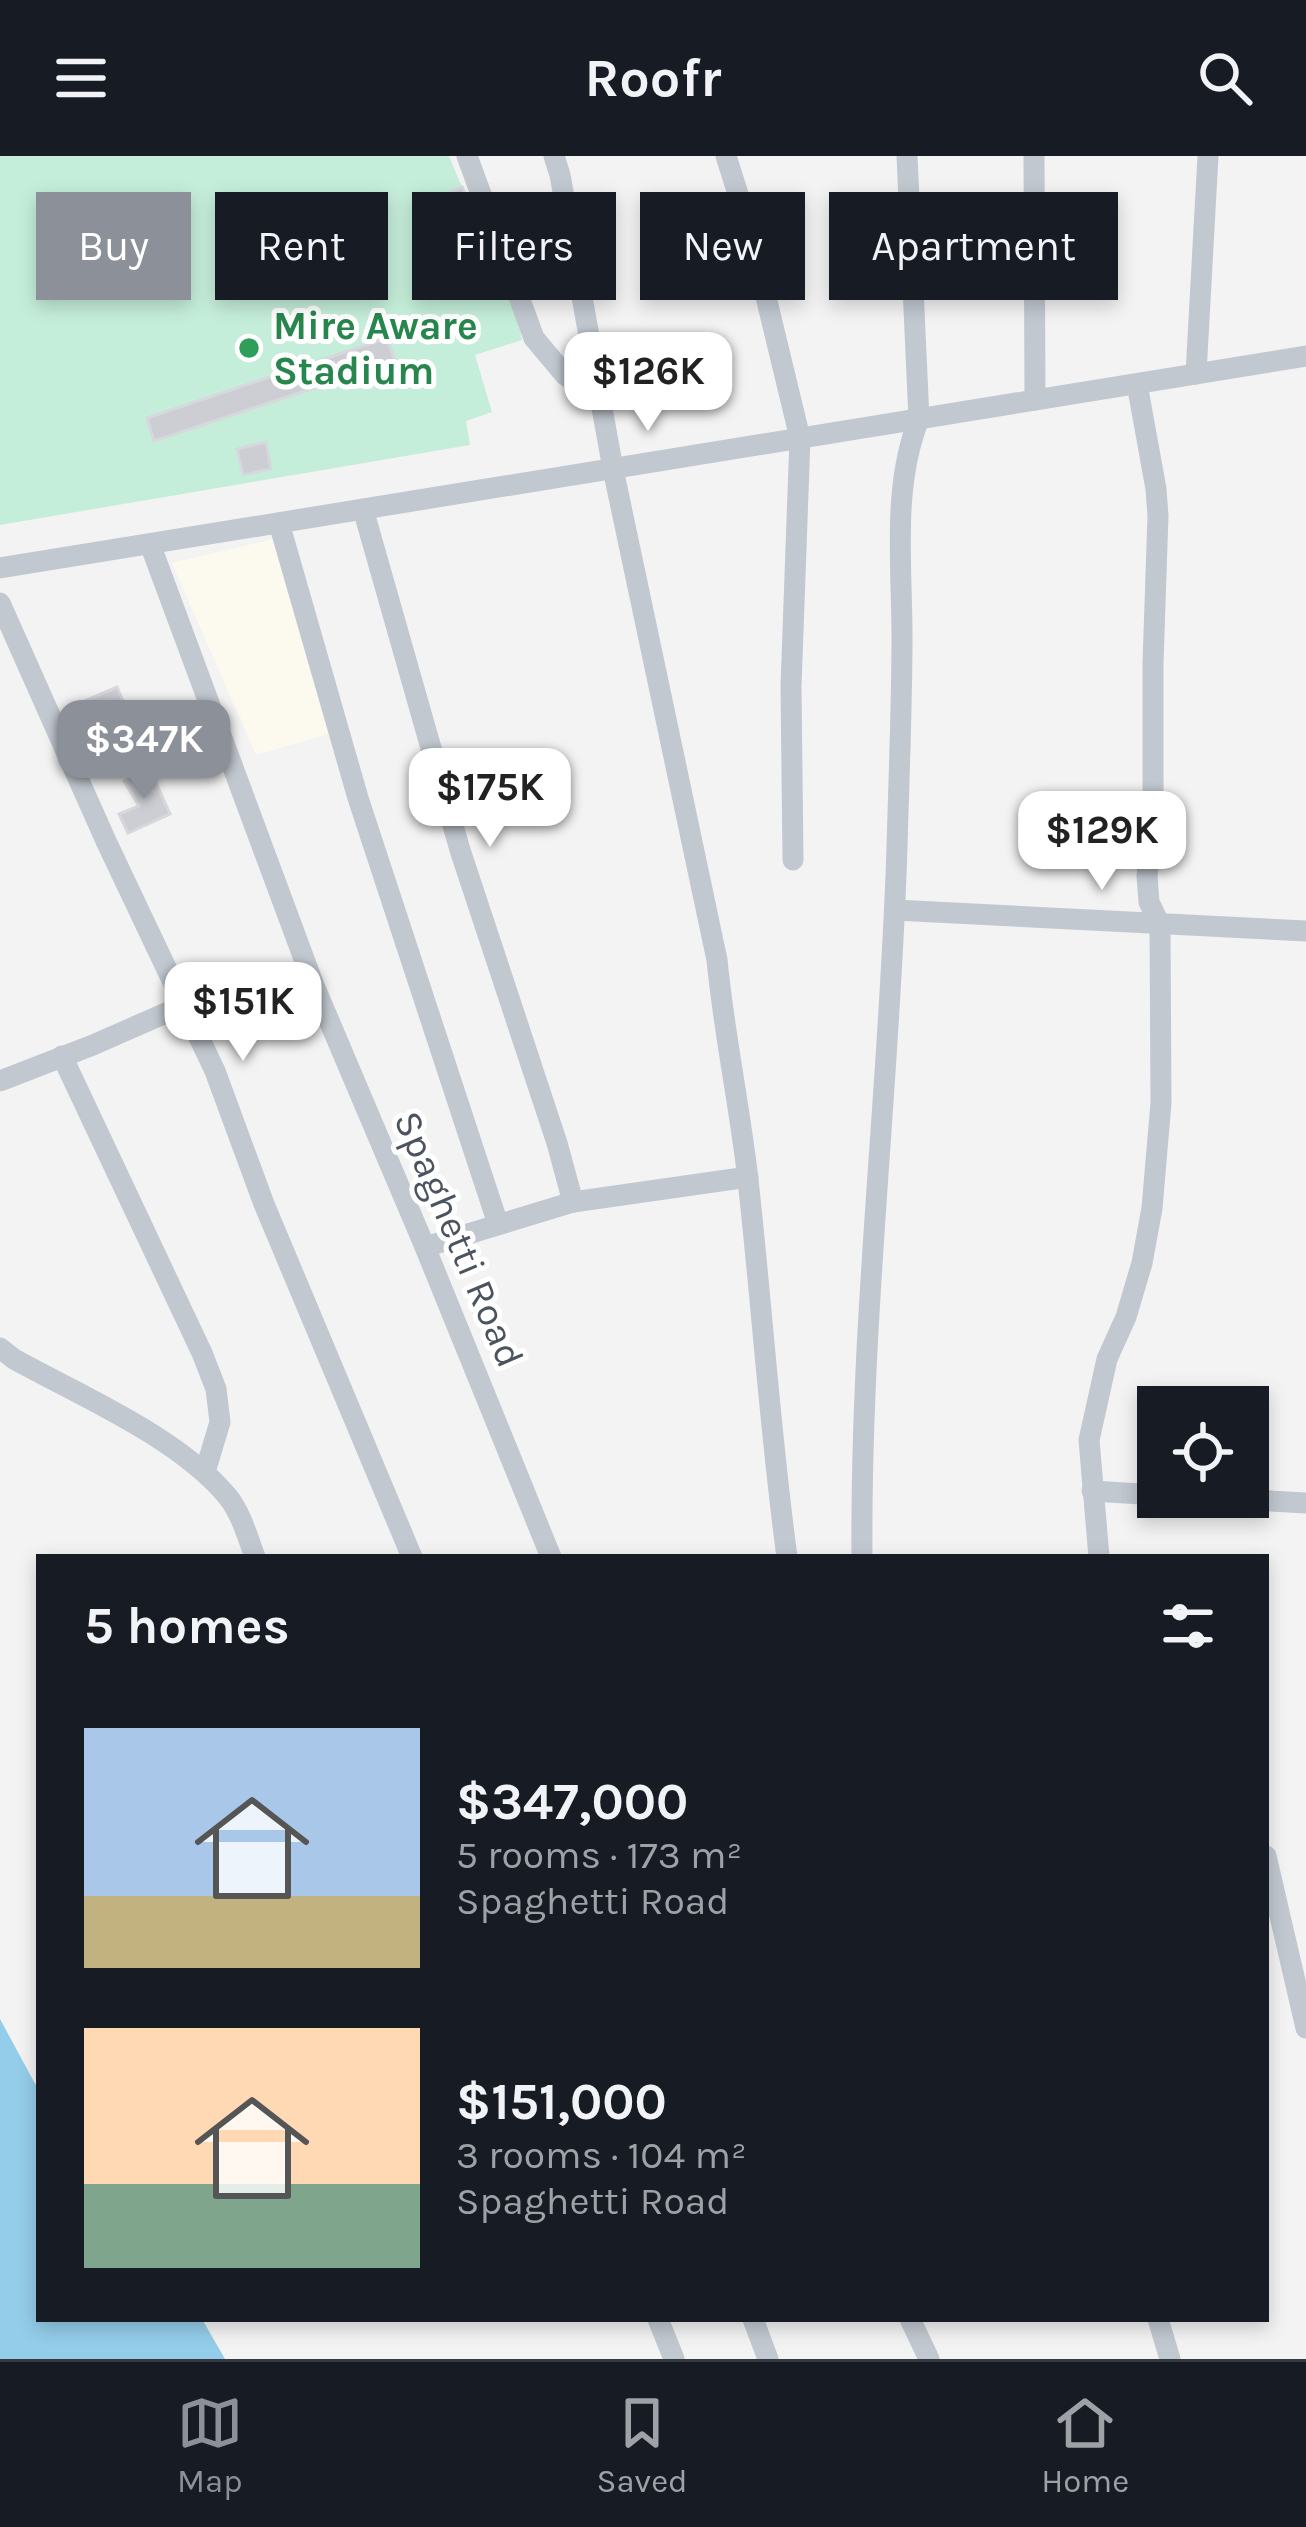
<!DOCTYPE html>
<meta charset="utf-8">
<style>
:root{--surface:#171b24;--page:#20242c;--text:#f1f3f6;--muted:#9ea1a6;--line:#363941;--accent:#8c9099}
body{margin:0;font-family:Karla,sans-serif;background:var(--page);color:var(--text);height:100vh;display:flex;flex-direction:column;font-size:45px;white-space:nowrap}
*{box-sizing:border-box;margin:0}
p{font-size:39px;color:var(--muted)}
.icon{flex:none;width:66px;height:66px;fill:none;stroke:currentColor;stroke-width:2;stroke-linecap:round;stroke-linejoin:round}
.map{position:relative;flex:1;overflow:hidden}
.panel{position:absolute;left:36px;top:1398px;width:1233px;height:768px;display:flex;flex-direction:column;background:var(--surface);border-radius:0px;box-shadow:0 6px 18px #0003}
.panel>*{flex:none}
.guide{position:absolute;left:36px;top:36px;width:1236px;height:108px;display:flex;gap:24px}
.buttons{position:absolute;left:1137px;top:1230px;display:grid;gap:24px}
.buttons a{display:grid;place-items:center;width:132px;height:132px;border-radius:0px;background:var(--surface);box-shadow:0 6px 18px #0003;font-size:60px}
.price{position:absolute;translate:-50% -102px;padding:0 27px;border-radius:24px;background:#fff;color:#222;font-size:39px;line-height:78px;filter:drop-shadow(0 3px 6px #0008)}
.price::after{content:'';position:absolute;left:50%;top:72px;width:36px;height:27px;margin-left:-18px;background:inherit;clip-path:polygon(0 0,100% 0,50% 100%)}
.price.on{background:var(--accent);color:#fff}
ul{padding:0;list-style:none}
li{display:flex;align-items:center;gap:36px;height:300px;padding:0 48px}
li span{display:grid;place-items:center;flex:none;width:336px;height:240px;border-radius:0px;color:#555}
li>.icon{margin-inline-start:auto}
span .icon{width:144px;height:144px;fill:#fffc;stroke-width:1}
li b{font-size:51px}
h2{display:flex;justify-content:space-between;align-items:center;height:144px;padding:0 48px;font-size:51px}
.tag{padding:0 42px;border-radius:0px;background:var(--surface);box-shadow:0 6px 18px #0003;font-size:42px;line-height:108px}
.tag.on{background:var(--accent);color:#fff}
header{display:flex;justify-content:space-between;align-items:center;height:156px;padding:0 48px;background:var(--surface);font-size:54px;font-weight:700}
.dock{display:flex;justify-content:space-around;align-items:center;height:168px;border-top:3px solid var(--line);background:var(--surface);font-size:33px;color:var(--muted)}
.dock a{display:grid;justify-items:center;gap:6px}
.dock .on{color:var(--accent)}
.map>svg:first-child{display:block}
.commercial{fill:#fcfaef}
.green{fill:#c5eeda}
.water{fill:#94cde9}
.building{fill:#cdced4;stroke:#d7d8dd;stroke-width:3}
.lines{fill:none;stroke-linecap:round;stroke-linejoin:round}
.minor{stroke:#c1c8d0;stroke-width:21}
.leisure-dot{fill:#2e9e5b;stroke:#fff;stroke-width:4.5}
.labels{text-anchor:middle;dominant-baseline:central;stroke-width:10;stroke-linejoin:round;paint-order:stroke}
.leisure-label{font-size:39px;font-weight:bold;fill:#27864d;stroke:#fff;text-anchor:start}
.street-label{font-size:39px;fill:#4b535f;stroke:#fff}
</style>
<header><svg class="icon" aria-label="menu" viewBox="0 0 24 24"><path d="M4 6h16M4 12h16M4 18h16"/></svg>Roofr<svg class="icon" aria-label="search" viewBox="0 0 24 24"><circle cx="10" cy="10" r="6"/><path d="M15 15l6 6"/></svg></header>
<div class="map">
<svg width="1306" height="2203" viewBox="0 0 1306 2203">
<rect width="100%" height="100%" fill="#f4f3f3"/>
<path class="commercial" d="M278 382 335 576 256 599 172 407Z"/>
<path class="green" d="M0 0H449L518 166 522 184 475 199 492 256 466 265 470 289 0 369Z"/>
<path class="water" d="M0 1863 39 1935V2163H202L225 2203H0Z"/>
<g class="building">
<path d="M462 31 473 59 459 66 447 38Z"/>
<path d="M387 182 395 205 154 285 147 262Z"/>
<path d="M266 286 271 313 243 319 237 293Z"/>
<path d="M117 531 132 566 97 581 82 546Z"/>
<path d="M150 613 170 658 128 677 119 658 139 650 124 625Z"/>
</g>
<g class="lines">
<g class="minor">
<path d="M467 0 534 182 565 219 599 243"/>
<path d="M554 0 560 19 613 313 717 804C724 878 740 951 748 1024 762 1150 770 1276 787 1401"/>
<path d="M726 0 751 79 800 282 791 530 793 704"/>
<path d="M1034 0 1035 244"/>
<path d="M1196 218 1208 0"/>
<path d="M363 353 460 694 557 987 573 1046"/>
<path d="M279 367 358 642 498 1068"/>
<path d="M150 388 313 827 425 1091 551 1401"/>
<path d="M0 412 1306 200"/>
<path d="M0 447 106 685 215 915 264 1048 412 1401"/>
<path d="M895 754 1306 775"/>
<path d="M62 900 202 1197 216 1233 220 1266 205 1316"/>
<path d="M0 925 93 889 184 849"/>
<path d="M425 1091 573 1046 748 1021"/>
<path d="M0 1192 14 1203C81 1240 180 1282 228 1341 241 1357 248 1382 255 1401"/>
<path d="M1092 1335 1158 1339"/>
<path d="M1202 1341 1306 1347"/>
<path d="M862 1401C860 1163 890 927 897 690 899 620 902 550 902 480 902 409 892 330 919 263L907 0"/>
<path d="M1099 1401 1089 1284 1107 1203 1126 1161 1142 1107 1152 1052 1161 947 1160 769 1149 746 1147 720 1153 666V507L1158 360 1156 333 1137 228"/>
<path d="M1266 1700 1306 1872"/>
<path d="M658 2163 674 2203"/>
<path d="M753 2163 768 2203"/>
<path d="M910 2163 929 2203"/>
<path d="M1158 2163 1170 2203"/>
</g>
</g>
<circle class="leisure-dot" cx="249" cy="192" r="12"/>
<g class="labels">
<g class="leisure-label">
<text x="273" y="170">Mire Aware<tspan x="273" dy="45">Stadium</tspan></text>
</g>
<g class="street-label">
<text transform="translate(459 1083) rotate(67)">Spaghetti Road</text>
</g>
</g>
</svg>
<div class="buttons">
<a><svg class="icon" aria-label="locate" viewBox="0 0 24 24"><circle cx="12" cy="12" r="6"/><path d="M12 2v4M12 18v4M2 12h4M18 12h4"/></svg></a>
</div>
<b class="price" style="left:648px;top:278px">$126K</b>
<b class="price on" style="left:144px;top:646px">$347K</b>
<b class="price" style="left:490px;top:694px">$175K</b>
<b class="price" style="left:1102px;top:737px">$129K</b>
<b class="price" style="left:243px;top:908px">$151K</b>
<div class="guide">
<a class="tag on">Buy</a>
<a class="tag">Rent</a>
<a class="tag">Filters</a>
<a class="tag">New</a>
<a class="tag">Apartment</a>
</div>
<section class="panel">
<h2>5 homes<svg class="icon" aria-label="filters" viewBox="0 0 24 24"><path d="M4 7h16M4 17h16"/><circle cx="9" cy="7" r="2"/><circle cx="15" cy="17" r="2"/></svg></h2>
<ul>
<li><span style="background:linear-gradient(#a9c7e8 70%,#c2b280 0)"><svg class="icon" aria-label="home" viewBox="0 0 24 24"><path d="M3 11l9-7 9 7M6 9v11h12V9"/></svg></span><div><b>$347,000</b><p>5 rooms · 173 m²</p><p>Spaghetti Road</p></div></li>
<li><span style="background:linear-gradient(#ffd9b3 65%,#7fa58c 0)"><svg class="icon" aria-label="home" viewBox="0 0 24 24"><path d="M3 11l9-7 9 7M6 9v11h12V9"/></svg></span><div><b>$151,000</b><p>3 rooms · 104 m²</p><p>Spaghetti Road</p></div></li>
</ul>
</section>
</div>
<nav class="dock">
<a class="on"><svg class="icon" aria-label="map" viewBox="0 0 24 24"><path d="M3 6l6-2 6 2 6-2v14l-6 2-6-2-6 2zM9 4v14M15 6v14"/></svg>Map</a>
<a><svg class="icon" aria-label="saved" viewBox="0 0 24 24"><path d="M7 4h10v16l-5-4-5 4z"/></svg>Saved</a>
<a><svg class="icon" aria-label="home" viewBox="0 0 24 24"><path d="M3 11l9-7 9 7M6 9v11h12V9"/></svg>Home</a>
</nav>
